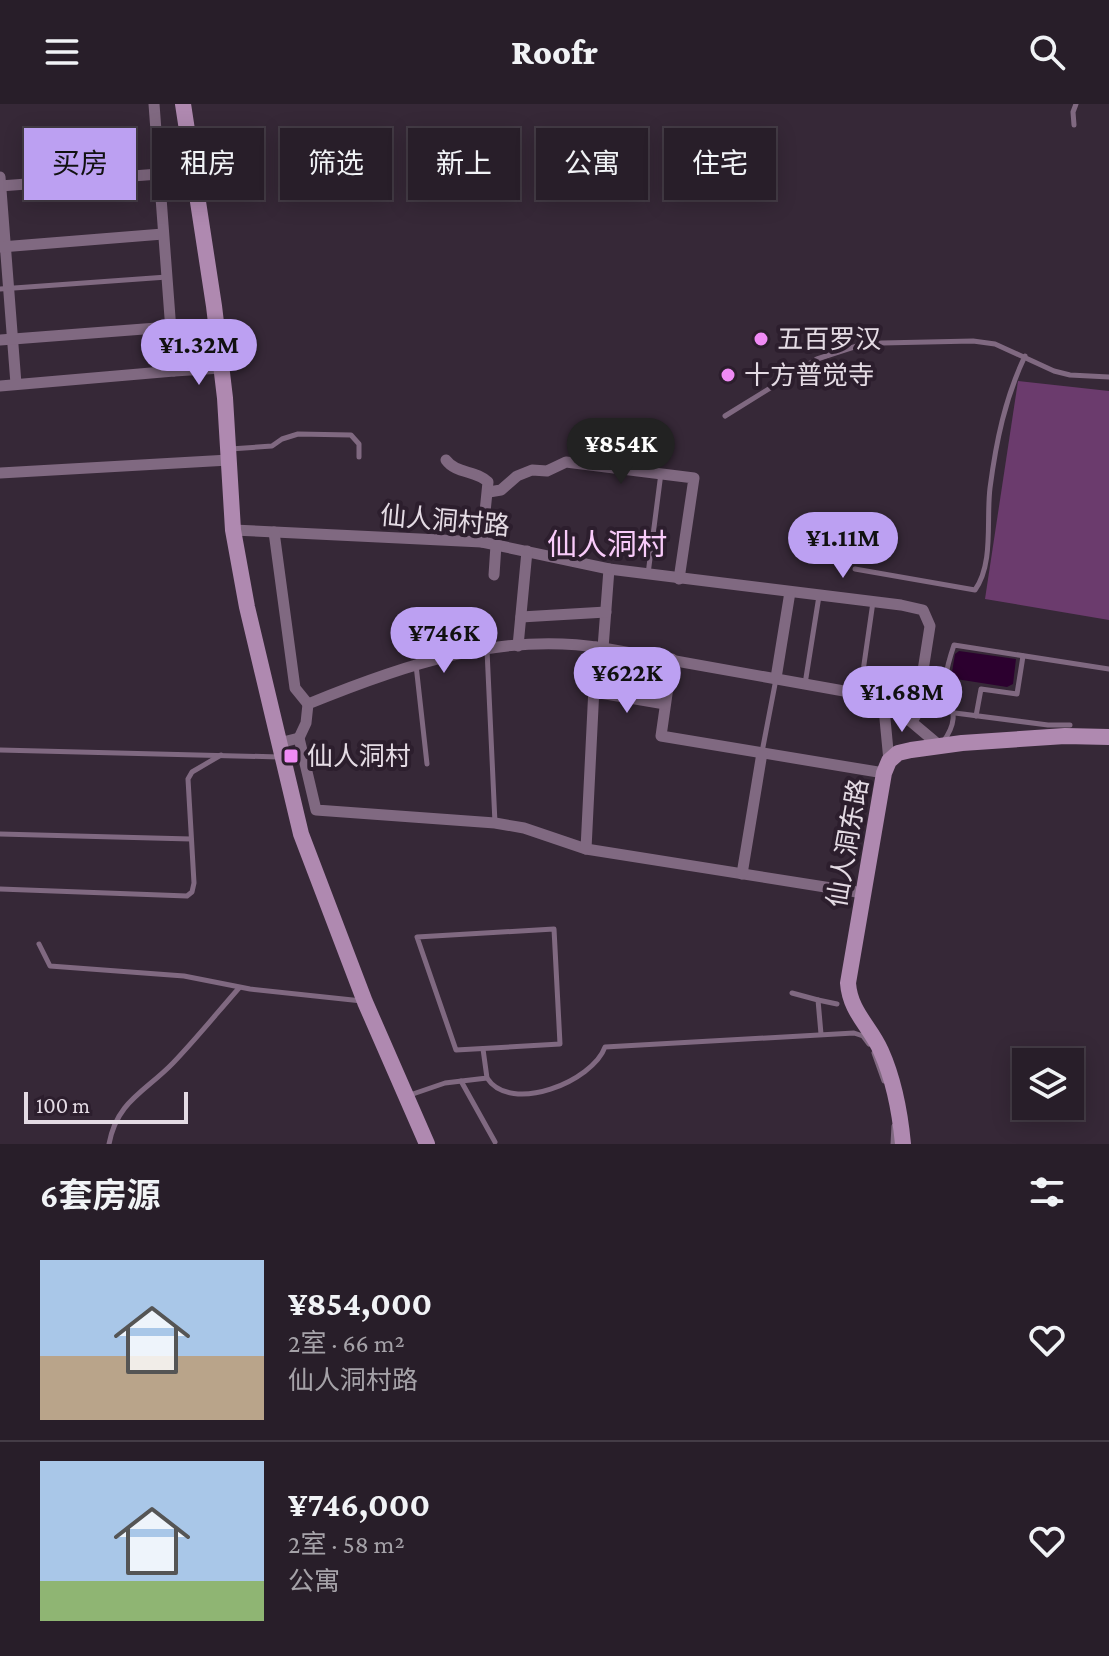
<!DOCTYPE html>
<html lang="zh">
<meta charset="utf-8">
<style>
:root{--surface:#281e29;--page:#302731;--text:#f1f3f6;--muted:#a5a2a8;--line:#443c46;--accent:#bca0f2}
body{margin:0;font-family:"Crimson Pro","Noto Sans SC",serif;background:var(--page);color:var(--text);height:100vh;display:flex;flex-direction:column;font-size:30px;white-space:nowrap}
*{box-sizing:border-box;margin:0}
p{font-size:26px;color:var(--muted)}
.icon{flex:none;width:44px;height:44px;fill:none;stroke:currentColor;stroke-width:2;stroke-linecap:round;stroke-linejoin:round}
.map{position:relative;height:1040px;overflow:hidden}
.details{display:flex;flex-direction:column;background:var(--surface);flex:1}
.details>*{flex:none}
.banner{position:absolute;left:24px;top:24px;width:1062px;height:72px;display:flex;gap:16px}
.controls{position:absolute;left:1012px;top:944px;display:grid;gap:16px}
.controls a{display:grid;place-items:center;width:72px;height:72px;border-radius:0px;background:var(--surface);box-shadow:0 4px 20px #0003,0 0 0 2px var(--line);font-size:40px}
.scale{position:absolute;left:24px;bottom:20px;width:164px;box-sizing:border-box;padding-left:8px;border:4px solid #e4dbe4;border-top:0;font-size:22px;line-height:28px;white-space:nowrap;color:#e4dbe4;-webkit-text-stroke:6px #2c1e2d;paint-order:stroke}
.price{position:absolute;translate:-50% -68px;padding:0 18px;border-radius:28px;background:var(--accent);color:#111;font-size:26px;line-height:52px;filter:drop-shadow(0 2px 4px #0008)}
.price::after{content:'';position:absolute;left:50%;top:48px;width:24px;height:18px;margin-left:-12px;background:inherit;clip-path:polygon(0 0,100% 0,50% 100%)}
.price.current{background:#222;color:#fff}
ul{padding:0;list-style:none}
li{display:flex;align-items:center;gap:24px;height:200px;padding:0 40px}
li+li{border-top:2px solid var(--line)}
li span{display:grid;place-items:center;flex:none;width:224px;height:160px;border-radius:0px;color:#555}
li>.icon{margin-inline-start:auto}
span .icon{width:96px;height:96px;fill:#fffc;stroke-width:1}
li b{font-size:34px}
h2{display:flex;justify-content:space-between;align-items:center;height:96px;padding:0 40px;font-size:34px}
.chip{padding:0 28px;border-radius:0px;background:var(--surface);box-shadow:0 4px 20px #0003,0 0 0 2px var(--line);font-size:28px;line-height:72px}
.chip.current{background:var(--accent);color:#111}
header{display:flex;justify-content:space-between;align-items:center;height:104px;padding:0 40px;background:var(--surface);font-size:36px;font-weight:800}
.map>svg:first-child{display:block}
.green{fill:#6b3b6d}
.water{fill:#2c002f}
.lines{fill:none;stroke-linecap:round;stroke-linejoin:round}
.lane{stroke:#806981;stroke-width:5}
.street{stroke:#806981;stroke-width:11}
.secondary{stroke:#af89b0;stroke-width:16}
.poi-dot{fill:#f08bf5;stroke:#2c1e2d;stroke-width:3}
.labels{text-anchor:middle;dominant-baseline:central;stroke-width:8;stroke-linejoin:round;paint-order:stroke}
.poi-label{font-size:26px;fill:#e4dbe4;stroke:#2c1e2d;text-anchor:start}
.street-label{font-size:26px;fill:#e4dbe4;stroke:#2c1e2d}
.quarter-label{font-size:30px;fill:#f9cbfa;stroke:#2c1e2d}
</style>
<header><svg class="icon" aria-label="menu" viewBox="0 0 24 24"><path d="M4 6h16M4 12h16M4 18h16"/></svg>Roofr<svg class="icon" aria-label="search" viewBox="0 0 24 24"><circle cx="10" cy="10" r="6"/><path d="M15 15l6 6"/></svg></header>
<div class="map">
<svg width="1109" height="1040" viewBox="0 0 1109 1040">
<rect width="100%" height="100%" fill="#362837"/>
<path class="green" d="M1018 277 1109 287V516L985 495Z"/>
<path class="water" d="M959 547 1016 555 1013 580 1007 583 956 575 952 568 955 550Z"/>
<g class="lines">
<g class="lane">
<path d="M1074 21 1073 8 1076 0"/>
<path d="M0 185 167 173"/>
<path d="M725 312 817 255 857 242 882 239 973 237 995 240 1054 267 1070 271 1109 273"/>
<path d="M230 345 272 342 282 335 298 330 351 331 359 340V353"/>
<path d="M855 465 975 486C994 459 986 416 990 384 996 338 1005 294 1025 252"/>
<path d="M648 470 661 369"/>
<path d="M487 546 495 719"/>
<path d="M416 561 427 660"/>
<path d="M805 580 819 492"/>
<path d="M860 588 873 498"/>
<path d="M955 609 1048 621H1070"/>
<path d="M976 612 981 585 1017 590 1023 552"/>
<path d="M943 638C964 609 946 601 946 572 947 562 951 550 954 541L1109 565"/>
<path d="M0 646 279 653"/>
<path d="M762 648 776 575"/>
<path d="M0 730 191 735"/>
<path d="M0 785 187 792 192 788 194 779 188 675 192 668 221 651"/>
<path d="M554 825 560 940 456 946 417 833Z"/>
<path d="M39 840 50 862 184 872 250 885 362 897"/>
<path d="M792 889 818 896 821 930"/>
<path d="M818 896 837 900"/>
<path d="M874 949 884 977"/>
<path d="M487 974C511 1011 593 977 605 943L854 929 863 932 869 940"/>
<path d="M461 977 495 1038"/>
<path d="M407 992 445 979 487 974 483 945"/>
<path d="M109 1040C117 997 145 988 173 959 196 935 217 909 239 884"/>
<path d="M893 1040 894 1022"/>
</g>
<g class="street">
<path d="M0 73 16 280"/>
<path d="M0 82 159 70"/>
<path d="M1 143 163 130"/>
<path d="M0 236 170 223"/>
<path d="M174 267 221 264"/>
<path d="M0 282 174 267 154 0"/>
<path d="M446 356C456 370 476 366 488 378L482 438"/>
<path d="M0 369 229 356"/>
<path d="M489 388 501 386 517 372 532 366 547 367 566 358 694 374 679 475"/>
<path d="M233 426 482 438 609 465 603 544 883 594 889 657"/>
<path d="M274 428 295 584 308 600"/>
<path d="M609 465 901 501 923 506 930 522 916 611 913 616"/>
<path d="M494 471 496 441"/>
<path d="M521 513 606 508"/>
<path d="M518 542 527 447"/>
<path d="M672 555 661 632 884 669"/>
<path d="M776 574 790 488"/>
<path d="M594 588 665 600"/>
<path d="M883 594 940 642"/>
<path d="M299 634 306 619 308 600C401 562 500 527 603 544"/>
<path d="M279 639 299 634 316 706 495 719 524 724 586 745 863 789"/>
<path d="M586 745 596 543"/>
<path d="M742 770 762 649"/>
</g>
<g class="secondary">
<path d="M183 0 214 202 225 294 233 426 247 503 301 730 365 898 427 1040"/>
<path d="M903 1040C900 1008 894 976 881 947 870 922 850 908 848 879L884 669 889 657 898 649 911 646 962 639 1065 632 1109 633"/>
</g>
</g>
<g class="poi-dot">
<circle cx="761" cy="235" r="8"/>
<circle cx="728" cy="271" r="8"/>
<rect x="283" y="644" width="16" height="16" rx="4"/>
</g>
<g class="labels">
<g class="poi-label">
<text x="777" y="235">五百罗汉</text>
<text x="744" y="271">十方普觉寺</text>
<text x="307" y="652">仙人洞村</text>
</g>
<g class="street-label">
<text transform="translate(445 417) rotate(5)">仙人洞村路</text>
<text transform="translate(848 739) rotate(-80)">仙人洞东路</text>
</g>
<g class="quarter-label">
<text x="607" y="440">仙人洞村</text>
</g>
</g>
</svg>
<div class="controls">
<a><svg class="icon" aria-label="layers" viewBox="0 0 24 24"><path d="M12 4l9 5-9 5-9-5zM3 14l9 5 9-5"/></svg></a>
</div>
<div class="scale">100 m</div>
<b class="price" style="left:199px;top:283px">¥1.32M</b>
<b class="price current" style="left:621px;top:382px">¥854K</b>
<b class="price" style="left:843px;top:476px">¥1.11M</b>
<b class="price" style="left:444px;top:571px">¥746K</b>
<b class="price" style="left:627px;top:611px">¥622K</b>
<b class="price" style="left:902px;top:630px">¥1.68M</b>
<div class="banner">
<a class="chip current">买房</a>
<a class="chip">租房</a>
<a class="chip">筛选</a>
<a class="chip">新上</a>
<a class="chip">公寓</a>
<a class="chip">住宅</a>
</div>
</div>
<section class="details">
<h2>6套房源<svg class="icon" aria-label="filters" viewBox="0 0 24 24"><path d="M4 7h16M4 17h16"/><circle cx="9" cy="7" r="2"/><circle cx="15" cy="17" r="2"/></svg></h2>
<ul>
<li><span style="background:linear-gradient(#a9c7e8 60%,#b9a48a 0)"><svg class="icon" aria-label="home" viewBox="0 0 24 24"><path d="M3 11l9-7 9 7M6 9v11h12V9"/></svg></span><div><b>¥854,000</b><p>2室 · 66 m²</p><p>仙人洞村路</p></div><svg class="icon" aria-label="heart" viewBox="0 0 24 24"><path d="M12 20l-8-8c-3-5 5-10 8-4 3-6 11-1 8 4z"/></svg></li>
<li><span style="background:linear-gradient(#a9c7e8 75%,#8fb573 0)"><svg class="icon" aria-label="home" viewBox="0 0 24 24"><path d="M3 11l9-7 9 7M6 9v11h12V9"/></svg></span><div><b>¥746,000</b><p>2室 · 58 m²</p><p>公寓</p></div><svg class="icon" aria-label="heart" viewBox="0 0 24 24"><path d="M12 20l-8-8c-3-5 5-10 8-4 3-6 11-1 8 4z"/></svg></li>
</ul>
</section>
